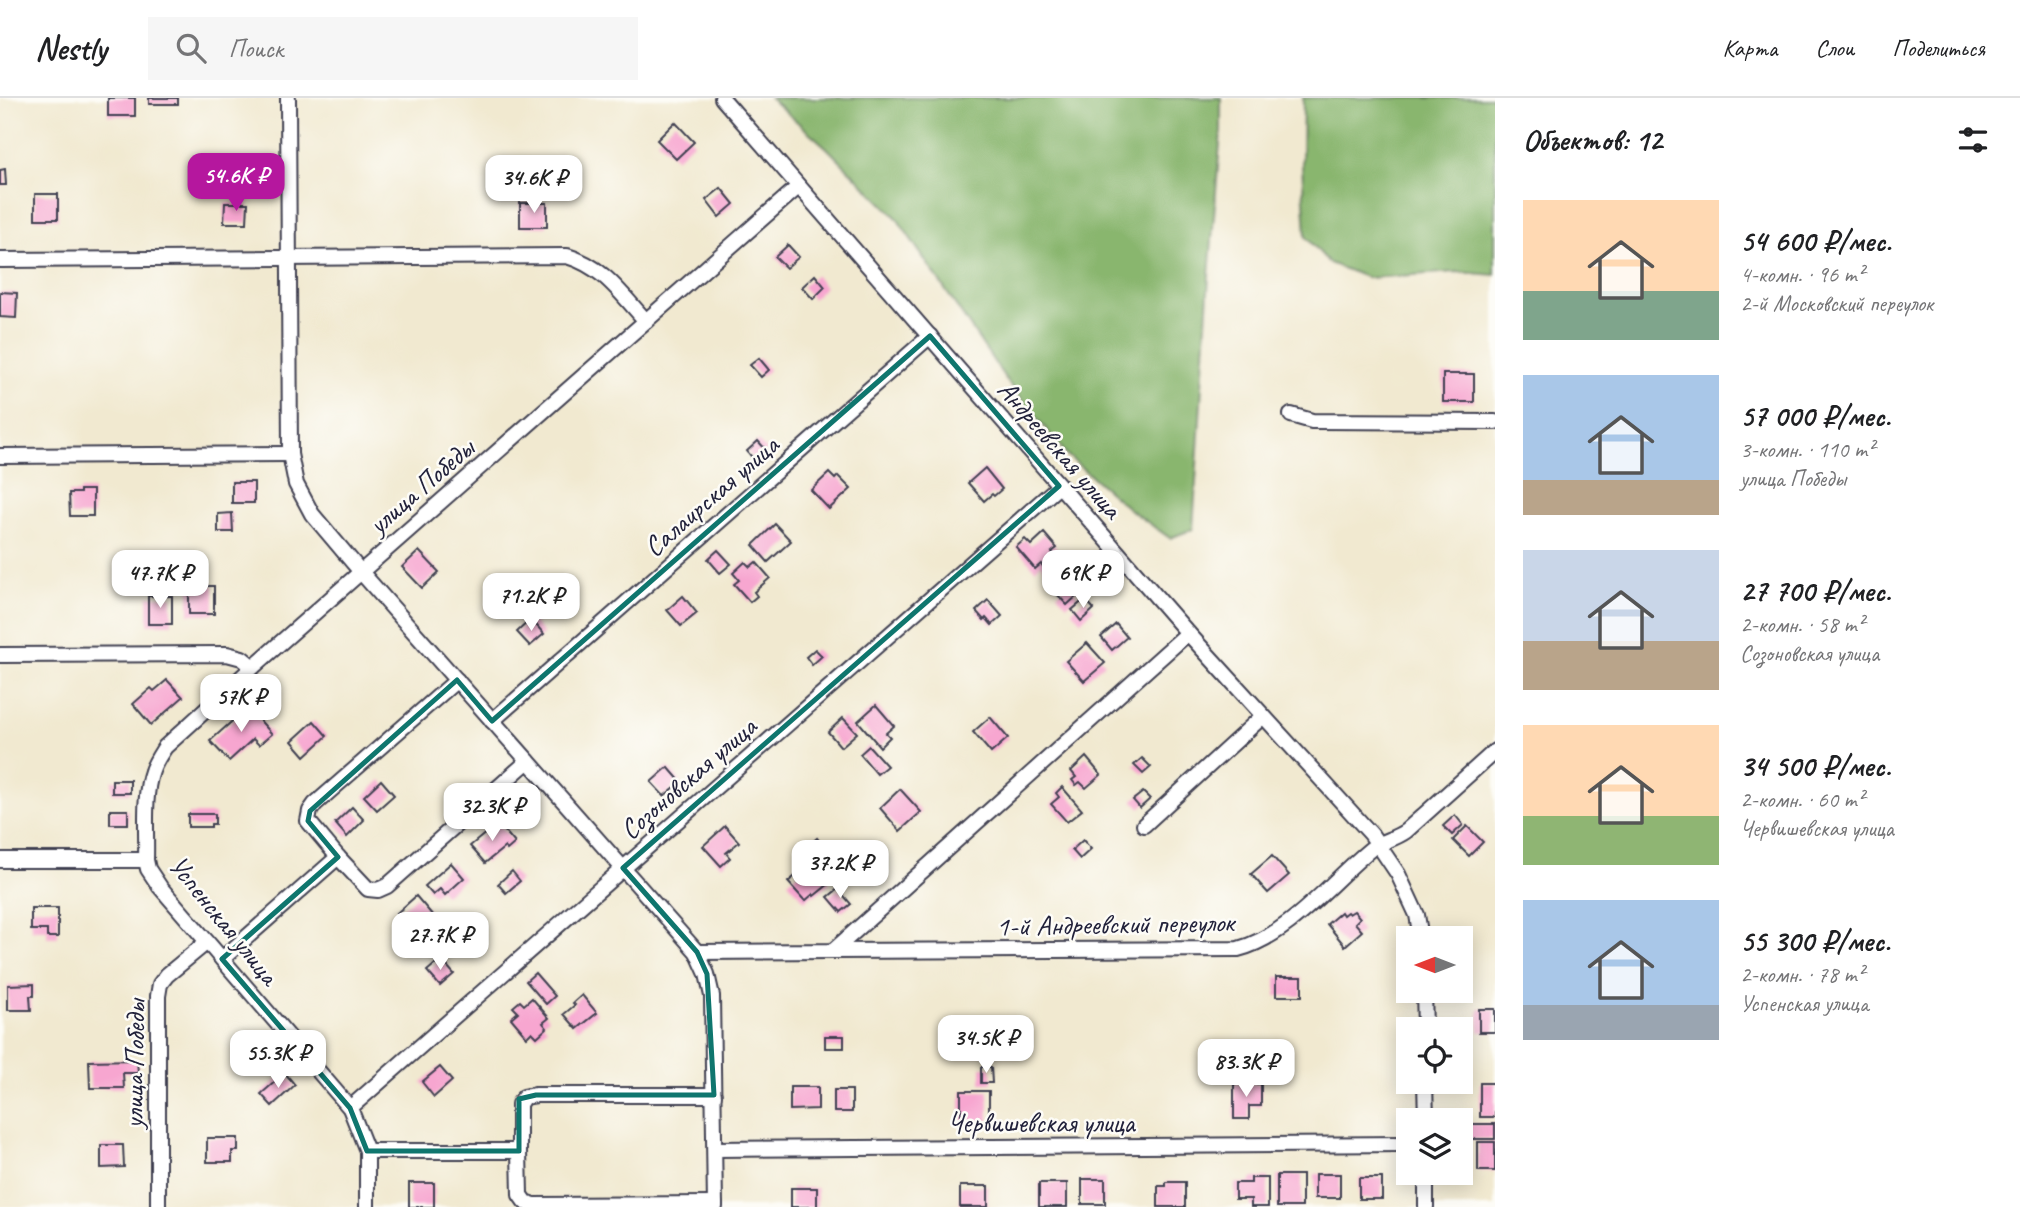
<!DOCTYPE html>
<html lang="ru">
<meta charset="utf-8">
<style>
:root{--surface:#fff;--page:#f6f6f6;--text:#202124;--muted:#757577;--line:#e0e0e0;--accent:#b5179e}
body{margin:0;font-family:Caveat,sans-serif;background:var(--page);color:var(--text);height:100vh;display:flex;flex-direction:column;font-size:26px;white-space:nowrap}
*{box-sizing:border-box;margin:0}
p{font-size:23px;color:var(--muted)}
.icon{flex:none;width:38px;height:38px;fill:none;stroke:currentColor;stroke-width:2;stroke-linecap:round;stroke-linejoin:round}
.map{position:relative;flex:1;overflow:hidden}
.side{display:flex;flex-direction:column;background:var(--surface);width:525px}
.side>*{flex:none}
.needle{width:46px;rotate:270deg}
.tools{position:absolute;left:1396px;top:828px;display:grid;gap:14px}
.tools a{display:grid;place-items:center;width:77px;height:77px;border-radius:0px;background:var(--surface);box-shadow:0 4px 18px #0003;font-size:35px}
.price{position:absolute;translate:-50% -60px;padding:0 16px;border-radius:14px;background:#fff;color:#222;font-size:23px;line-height:46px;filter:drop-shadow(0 2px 4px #0008)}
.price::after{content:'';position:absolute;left:50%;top:42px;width:21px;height:16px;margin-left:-10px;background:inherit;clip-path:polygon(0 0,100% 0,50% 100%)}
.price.active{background:var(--accent);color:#fff}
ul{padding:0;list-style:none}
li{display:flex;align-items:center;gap:21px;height:175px;padding:0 28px}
li span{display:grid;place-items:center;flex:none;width:196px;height:140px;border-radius:0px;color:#555}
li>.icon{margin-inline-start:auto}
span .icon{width:84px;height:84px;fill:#fffc;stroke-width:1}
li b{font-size:30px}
h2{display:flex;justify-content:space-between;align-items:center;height:84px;padding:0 28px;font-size:30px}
header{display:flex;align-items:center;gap:42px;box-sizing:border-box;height:98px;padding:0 35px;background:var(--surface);border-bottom:2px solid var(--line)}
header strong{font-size:33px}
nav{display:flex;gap:38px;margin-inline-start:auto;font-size:24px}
.search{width:490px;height:63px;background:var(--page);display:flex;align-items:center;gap:18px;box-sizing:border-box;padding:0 24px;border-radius:0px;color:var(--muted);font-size:26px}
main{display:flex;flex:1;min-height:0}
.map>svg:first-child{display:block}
.forest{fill:#89b66e;stroke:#566c54;stroke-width:2}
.building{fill:#f7a6d0}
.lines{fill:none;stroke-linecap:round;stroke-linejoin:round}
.street-casing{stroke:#414051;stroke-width:18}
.street{stroke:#fff;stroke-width:14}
.marked{fill:none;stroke:#0f766e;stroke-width:5;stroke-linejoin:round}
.labels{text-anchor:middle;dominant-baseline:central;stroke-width:5;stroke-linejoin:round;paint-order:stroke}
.street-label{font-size:28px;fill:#22223b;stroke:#fdfcf7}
</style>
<header>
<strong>Nestly</strong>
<div class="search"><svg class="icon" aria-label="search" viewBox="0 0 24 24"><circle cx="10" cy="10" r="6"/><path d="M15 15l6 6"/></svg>Поиск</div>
<nav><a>Карта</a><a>Слои</a><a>Поделиться</a></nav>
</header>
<main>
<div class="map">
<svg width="1495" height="1109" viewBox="0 0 1495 1109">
<rect width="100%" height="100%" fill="#fdfcf7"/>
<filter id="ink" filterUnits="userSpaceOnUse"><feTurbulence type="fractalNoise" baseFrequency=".0143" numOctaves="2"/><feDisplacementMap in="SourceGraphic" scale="14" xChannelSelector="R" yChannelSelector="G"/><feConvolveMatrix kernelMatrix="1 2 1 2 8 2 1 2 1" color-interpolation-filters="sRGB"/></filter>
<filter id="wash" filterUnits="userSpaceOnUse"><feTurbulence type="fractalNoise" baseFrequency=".00686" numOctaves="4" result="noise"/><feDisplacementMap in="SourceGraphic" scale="28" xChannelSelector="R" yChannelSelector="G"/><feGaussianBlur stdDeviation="1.57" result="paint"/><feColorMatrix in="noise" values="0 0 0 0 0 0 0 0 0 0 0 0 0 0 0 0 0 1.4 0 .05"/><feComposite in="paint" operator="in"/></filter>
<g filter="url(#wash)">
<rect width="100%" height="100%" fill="#f1e9d0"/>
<g class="forest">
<path d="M770 0H1221V33L1209 178 1193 431 1170 440 1129 411 1068 358 1009 286 896 119 826 49Z"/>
<path d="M1303 0H1495V177L1457 174 1368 180 1329 165 1306 139 1302 66Z"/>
</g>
<g id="blocks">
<g class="building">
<rect x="108" y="0" width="27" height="18"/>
<rect x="149" y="0" width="29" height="6"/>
<path d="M675 24 694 44 676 61 657 42Z"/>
<path d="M5 71 6 87H0V72Z"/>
<path d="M721 90 734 106 719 119 706 102Z"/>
<rect x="35" y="96" width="23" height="25"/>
<path d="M225 105H248L247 125H224Z"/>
<rect x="520" y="105" width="27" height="24"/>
<path d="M788 147 799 159 786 170 775 159Z"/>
<path d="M815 177 825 189 813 201 802 189Z"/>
<path d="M0 194 17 195 16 220 0 219Z"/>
<path d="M759 260 769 272 761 279 750 267Z"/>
<rect x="1443" y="276" width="31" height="28"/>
<path d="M758 343 767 353 755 363 747 353Z"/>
<path d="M985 370 1002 391 994 398 992 396 984 403 968 385Z"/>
<path d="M829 375 835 381 838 378 851 391 829 411 811 392Z"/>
<rect x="232" y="384" width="22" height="21"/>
<path d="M80 392H93V418H70L69 395H80Z"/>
<path d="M232 415 233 434H218V416Z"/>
<path d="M775 426 791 443 768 464 753 447Z"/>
<path d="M1044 435 1057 450 1052 454 1058 460 1045 471 1041 466 1035 471 1016 449 1025 441 1031 447Z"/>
<path d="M718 452 731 466 720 475 708 461Z"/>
<path d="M419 453 439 474 422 490 402 469Z"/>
<path d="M745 464 750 469 756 464 770 480 754 494 757 498 750 504 734 486 739 482 733 475Z"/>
<path d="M1069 486 1078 497 1067 507 1057 496Z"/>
<rect x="189" y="488" width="25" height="28"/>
<rect x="148" y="498" width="24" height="28"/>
<path d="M683 498 697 515 681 528 667 512Z"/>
<path d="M1085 501 1094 511 1081 523 1072 512Z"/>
<path d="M988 502 1002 518 992 527 986 520 984 522 976 513Z"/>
<path d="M531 521 544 536 530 548 517 534Z"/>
<path d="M1116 526 1127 539 1112 552 1101 539Z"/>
<path d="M1087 545 1105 565 1084 583 1066 563Z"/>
<path d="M815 551 822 558 812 567 806 559Z"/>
<path d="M167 582 183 599 151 627 133 606 151 590 154 593Z"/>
<path d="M876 607 894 628 886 635 890 639 880 649 858 623Z"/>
<path d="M248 609 272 636 259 647 253 641 229 663 210 643Z"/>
<path d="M990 619 1008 640 991 655 973 634Z"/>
<path d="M843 620 857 635 841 649 828 634Z"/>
<path d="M314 623 327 638 305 658 292 643Z"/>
<path d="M869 648 887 668 877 676 860 656Z"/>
<path d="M1086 659 1101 677 1086 690 1080 684 1076 687 1072 682 1076 679 1071 673Z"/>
<path d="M1142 660 1151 669 1143 676 1134 667Z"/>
<path d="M668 669 681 684 664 698 651 684Z"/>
<rect x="112" y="682" width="18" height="13"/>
<path d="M381 682 394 697 377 712 364 698Z"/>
<path d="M1062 689 1082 712 1067 724 1051 706 1059 699 1056 695Z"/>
<path d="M900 691 921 714 900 733 880 710Z"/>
<path d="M1143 694 1150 701 1140 710 1133 702Z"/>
<path d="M352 709 364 722 347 739 335 725Z"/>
<rect x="110" y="712" width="18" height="14"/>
<path d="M188 716H215V726H211V729H188Z"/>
<path d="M1455 717 1463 727 1452 737 1443 728Z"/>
<path d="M498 725 515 745 507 752 505 749 485 765 470 748Z"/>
<path d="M725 728 739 744 726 755 730 760 721 768 703 748Z"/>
<path d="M1467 728 1483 744 1469 758 1453 742Z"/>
<path d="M817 740 830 756 822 763 809 747Z"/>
<path d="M1083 742 1091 751 1080 761 1072 752Z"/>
<path d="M1272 758 1289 777 1268 795 1251 776Z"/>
<path d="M812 764 830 785 814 798 813 796 805 803 788 784Z"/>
<path d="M451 765 464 780 445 797 440 791 433 797 425 788Z"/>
<path d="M512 773 520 783 506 795 498 786Z"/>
<path d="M838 791 851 806 841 814 828 799Z"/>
<path d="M416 798 434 819 407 844 392 826 400 819 397 815Z"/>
<path d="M31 810H58V839H47V832H31Z"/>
<path d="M1354 813 1360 820 1355 825 1362 833 1345 848 1327 826 1341 814 1343 817 1347 814 1349 816Z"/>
<path d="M441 861 454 876 440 888 427 873Z"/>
<path d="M535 875 555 898 546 906 526 883Z"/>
<rect x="1276" y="879" width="26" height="19"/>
<path d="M34 886V898H30L31 912H8V887Z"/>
<path d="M582 897 597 915 577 931 564 916 575 907 573 905Z"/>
<path d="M532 900 549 920 543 925 547 930 537 939 532 934 527 939 511 920 518 914 513 909 520 903 524 907Z"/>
<rect x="1479" y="911" width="16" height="23"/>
<rect x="825" y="938" width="19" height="12"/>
<path d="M137 962 138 975H123L124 990H90L89 963Z"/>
<path d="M440 969 452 983 434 999 422 984Z"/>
<path d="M981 969H991L992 985H981Z"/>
<path d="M285 975 295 987 272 1008 261 996Z"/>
<rect x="1480" y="985" width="15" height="34"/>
<path d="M1234 986H1261V1008H1249V1021H1234Z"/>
<path d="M790 989H818V1011L790 1012Z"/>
<rect x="834" y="992" width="18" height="22"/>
<rect x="961" y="993" width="28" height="30"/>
<rect x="1467" y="1026" width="28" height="15"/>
<path d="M207 1040H238V1053H232V1064H207Z"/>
<rect x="1478" y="1044" width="17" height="29"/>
<path d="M101 1047H123L124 1069 101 1070Z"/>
<rect x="1315" y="1076" width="25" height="24"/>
<rect x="1277" y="1077" width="25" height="32"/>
<path d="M1251 1080H1268V1109H1251V1101H1235V1085H1251Z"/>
<rect x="1359" y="1080" width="23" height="21"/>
<rect x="1082" y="1081" width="23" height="25"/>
<path d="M1166 1084H1185V1109H1158V1088H1166Z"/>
<rect x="409" y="1085" width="25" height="24"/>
<rect x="1039" y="1085" width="28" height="24"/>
<rect x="960" y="1088" width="28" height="21"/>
<rect x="791" y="1090" width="26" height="19"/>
</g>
</g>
</g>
<g filter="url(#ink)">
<use href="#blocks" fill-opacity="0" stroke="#414051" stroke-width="2"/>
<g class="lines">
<g class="street-casing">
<g id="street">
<path d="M288 0 290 356 296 386 312 416 361 474 697 854 707 876 712 898 715 1109"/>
<path d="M722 0 1188 535 1371 736 1398 776 1417 817 1421 840"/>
<path d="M0 162 567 158C604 169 621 196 646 223"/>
<path d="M1291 317 1312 323 1495 324"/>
<path d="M0 358 290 356"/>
<path d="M0 557 227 556 242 560 253 569"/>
<path d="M492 623 930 238"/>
<path d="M1144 727 1263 618"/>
<path d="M338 759 368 791 378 792 387 788 528 663"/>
<path d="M0 762H146L148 771 160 789 350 1010 367 1053V1109"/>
<path d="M146 762C147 735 143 698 152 673 155 664 160 657 165 649L253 569 798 89"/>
<path d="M833 853 1238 851C1289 838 1331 783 1372 750 1382 743 1395 741 1406 733L1495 653"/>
<path d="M697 854 833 853 1188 535"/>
<path d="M222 861 338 759 308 723 310 713 315 706 457 582"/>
<path d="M1424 892 1425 931"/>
<path d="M1425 984 1426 1022"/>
<path d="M350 1010 1059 388"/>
<path d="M715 1051 1409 1046"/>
<path d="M367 1053H519V1006L524 999 536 997H714"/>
<path d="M519 1053 520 1097 525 1104 534 1107 715 1106"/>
<path d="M1426 1074V1109"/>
<path d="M158 1109V898L160 886 167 877 207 844"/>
</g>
</g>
<use href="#street" class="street"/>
</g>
</g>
<path class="marked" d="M930 238 1059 388 623 770 697 854 707 876 714 997H536L519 1001V1053H367L350 1010 222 861 338 759 308 723 310 713 457 582 492 623Z"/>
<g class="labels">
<g class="street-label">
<text transform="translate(1060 351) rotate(49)">Андреевская улица</text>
<text transform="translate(421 388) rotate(-41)">улица Победы</text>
<text transform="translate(711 398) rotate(-41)">Салаирская улица</text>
<text transform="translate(688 680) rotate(-41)">Созоновская улица</text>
<text transform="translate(224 822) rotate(51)">Успенская улица</text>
<text transform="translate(1115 826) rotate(-1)">1-й Андреевский переулок</text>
<text transform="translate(134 966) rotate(-89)">улица Победы</text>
<text x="1041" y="1024">Червишевская улица</text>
</g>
</g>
</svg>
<div class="tools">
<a><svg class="needle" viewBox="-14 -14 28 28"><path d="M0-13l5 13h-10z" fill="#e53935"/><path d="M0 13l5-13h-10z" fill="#757577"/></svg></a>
<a><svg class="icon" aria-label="locate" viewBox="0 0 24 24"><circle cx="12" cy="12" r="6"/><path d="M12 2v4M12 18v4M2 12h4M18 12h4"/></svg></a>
<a><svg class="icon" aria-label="layers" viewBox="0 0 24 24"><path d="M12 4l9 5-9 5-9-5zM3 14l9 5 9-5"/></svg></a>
</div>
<b class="price active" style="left:236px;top:115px">54.6K ₽</b>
<b class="price" style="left:534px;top:117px">34.6K ₽</b>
<b class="price" style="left:160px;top:512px">47.7K ₽</b>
<b class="price" style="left:1083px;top:512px">69K ₽</b>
<b class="price" style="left:531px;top:535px">71.2K ₽</b>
<b class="price" style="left:241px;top:636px">57K ₽</b>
<b class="price" style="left:492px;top:745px">32.3K ₽</b>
<b class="price" style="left:840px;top:802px">37.2K ₽</b>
<b class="price" style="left:440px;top:874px">27.7K ₽</b>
<b class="price" style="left:986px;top:977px">34.5K ₽</b>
<b class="price" style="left:278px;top:992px">55.3K ₽</b>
<b class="price" style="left:1246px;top:1001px">83.3K ₽</b>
</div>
<section class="side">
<h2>Объектов: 12<svg class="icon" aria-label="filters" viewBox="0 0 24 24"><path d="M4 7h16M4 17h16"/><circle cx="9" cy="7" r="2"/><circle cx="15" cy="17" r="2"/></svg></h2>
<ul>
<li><span style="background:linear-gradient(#ffd9b3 65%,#7fa58c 0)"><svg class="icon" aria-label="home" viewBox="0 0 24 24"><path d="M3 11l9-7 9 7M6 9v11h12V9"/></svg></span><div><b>54 600 ₽/мес.</b><p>4-комн. · 96 m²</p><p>2-й Московский переулок</p></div></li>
<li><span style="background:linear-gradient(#a9c7e8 75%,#b9a48a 0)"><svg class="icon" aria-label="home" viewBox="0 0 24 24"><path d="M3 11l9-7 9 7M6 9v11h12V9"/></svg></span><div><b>57 000 ₽/мес.</b><p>3-комн. · 110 m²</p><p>улица Победы</p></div></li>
<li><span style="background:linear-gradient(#c9d6e8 65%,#b9a48a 0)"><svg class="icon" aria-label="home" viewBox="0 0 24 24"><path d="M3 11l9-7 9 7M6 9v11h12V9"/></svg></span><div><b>27 700 ₽/мес.</b><p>2-комн. · 58 m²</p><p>Созоновская улица</p></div></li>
<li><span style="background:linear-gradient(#ffd9b3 65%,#8fb573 0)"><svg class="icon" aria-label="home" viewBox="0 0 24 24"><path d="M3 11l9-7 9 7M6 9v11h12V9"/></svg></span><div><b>34 500 ₽/мес.</b><p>2-комн. · 60 m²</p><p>Червишевская улица</p></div></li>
<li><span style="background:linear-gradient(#a9c7e8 75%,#9aa5b1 0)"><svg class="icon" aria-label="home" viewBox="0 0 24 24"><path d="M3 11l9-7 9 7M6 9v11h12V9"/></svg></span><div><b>55 300 ₽/мес.</b><p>2-комн. · 78 m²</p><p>Успенская улица</p></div></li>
</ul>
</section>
</main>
